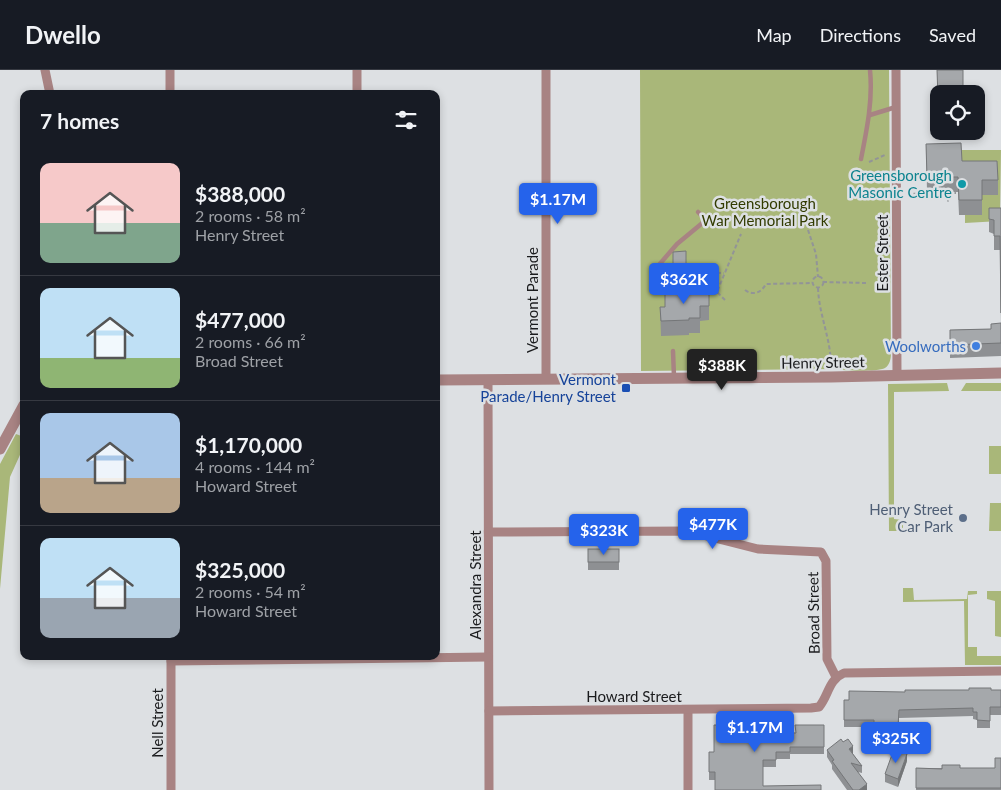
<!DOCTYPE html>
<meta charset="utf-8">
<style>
:root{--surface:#171b24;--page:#242831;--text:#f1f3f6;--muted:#9ea1a6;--line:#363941;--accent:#2563eb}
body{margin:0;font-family:Lato,sans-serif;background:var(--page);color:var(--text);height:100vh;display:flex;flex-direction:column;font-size:19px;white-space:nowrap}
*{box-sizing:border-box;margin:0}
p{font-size:16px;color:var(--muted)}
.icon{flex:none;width:28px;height:28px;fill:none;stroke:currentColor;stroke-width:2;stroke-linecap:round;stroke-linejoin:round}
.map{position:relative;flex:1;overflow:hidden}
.drawer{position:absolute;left:20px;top:20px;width:420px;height:570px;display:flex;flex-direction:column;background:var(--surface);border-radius:10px;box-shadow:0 2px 8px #0003}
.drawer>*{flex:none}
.buttons{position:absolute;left:930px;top:15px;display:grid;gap:10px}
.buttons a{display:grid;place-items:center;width:55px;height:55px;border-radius:10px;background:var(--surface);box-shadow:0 2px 8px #0003;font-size:25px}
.price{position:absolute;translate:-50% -42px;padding:0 11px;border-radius:5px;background:var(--accent);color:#fff;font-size:16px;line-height:32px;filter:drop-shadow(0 1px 2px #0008)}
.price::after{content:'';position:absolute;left:50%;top:30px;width:15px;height:11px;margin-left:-8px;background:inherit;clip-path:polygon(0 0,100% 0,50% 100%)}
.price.on{background:#222;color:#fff}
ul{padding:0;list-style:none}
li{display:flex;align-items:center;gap:15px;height:125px;padding:0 20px}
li+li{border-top:1px solid var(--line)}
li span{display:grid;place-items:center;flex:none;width:140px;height:100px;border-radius:10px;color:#555}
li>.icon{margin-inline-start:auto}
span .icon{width:60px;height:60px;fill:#fffc;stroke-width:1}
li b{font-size:21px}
h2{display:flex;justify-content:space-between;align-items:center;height:60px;padding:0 20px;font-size:21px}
header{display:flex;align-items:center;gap:30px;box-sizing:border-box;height:70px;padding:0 25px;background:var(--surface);border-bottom:1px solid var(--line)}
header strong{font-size:24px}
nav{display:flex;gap:28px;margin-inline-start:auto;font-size:18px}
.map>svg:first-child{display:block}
.green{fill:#a9b779}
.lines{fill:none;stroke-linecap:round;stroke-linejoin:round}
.path{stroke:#929497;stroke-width:2;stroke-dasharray:4 2.5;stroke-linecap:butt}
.service{stroke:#a88383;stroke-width:4.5}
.minor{stroke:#a88383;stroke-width:9}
.tertiary{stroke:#a88383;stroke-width:11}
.wall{fill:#8e9093}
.shaded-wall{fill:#747678}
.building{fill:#a5a8ab;stroke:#747678}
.culture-dot{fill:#0f9aa8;stroke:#dde0e3;stroke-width:2}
.shop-dot{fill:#3f7fe0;stroke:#dde0e3;stroke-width:2}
.transit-dot{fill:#1a4fb4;stroke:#dde0e3;stroke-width:2}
.service-dot{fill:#5c6f8a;stroke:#dde0e3;stroke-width:2}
.labels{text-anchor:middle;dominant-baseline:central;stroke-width:5;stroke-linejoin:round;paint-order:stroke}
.culture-label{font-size:15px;fill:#0d838f;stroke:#dde0e3;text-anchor:end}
.park-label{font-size:15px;fill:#323b00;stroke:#dde0e3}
.street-label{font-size:15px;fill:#1a1b1d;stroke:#dde0e3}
.shop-label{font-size:15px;fill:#366cbe;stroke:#dde0e3;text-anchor:end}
.transit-label{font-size:15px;fill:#164399;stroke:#dde0e3;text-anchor:end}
.service-label{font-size:15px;fill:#4e5e75;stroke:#dde0e3;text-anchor:end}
</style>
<header>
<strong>Dwello</strong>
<nav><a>Map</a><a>Directions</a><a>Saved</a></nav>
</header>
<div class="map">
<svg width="1001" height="720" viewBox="0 0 1001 720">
<rect width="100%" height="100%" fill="#dde0e3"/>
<g class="green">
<path d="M640 0H889L891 283C891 288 890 295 885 298 877 302 845 301 835 299L641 301Z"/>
<path d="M954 80H1001L1000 151 965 153V145H982V125H997L962 105Z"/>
<path d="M947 313 949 321 894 322V449L903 450V461H889L888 314Z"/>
<path d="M966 313H1001V321H961Z"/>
<path d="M16 364 24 367V376L10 407 0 519V394Z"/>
<rect x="989" y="376" width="12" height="28"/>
<path d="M990 433H1001V461H989Z"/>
<path d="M903 518H913L914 530 967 529 968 521H977V524L968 525V577H977V586H1001V595H965L964 531 903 532Z"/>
<path d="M987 521H1001V567L995 566V531L987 529Z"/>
</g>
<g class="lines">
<g class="path">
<path d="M869 92 885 85"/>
<path d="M948 123H956"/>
<path d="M907 124 948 123V132"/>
<path d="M808 160 816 184 818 207"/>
<path d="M691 202 724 203"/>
<circle cx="818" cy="212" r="5.5"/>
<path d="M823 212 866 213"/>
<path d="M818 218C819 245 831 269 831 296"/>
<path d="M745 220C753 226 761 223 766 214L812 213"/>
<path d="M707 223 717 222"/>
<path d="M725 230 717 222 741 164"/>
</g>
<g class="service">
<path d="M870 45 896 37"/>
<path d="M861 89C867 59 873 30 870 0"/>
<path d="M698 142 706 150 715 155"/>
<path d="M654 218 658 196 677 174 706 150"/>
<path d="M673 281 674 307"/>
</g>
<g class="minor">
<path d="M45 0 50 24"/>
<path d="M170 0V24"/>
<path d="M357 0V24"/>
<path d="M546 0V309"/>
<path d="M896 0 897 306"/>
<path d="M488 310 489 720"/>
<path d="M488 462 687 461 758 479 821 482 826 491 827 589 836 607"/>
<path d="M171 586V720"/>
<path d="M171 591 488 587"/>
<path d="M688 640V720"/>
<path d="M489 641 811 638 819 637C829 625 828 610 844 603L1001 601"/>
</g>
<g class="tertiary">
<path d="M436 310 831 307 1001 303"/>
<path d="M0 379 24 335"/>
</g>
</g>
<g class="wall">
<path d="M937 0 963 24H939V39H938Z"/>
<path d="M926 74 962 91 998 110V125H982V145H959L958 122H927Z"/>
<path d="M989 138H1001V286L950 288V260L991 259 1001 253 1000 180H994V164L989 162Z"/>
<path d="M673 182 686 194H694V217L660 218V195L673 194Z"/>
<path d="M709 219V250L700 251V263H689V265L661 266 660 237H665V221Z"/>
<rect x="588" y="479" width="31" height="21"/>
<path d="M991 620H1001V645H990V658H977V650L973 649V646L899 648 898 664H892V670H874V657H844V630H849L905 622Z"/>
<path d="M755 652 765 662 796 663 824 655V684H790V689H776V697H763L715 720V710H709V682H714L721 655Z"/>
<path d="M827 680 853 684 862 696V703L858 702 867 720H847L832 699V695L827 687Z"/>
<path d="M1001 688V720H916V698H995Z"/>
<path d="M907 691 898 717 885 712V704Z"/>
</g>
<g class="shaded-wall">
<path d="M963 17V24H957Z"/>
<path d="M853 676V684L849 679Z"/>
<path d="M907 684V691L898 717V709Z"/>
<path d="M867 714V720H859Z"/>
</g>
<g class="building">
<path d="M937 0H963V17L957 24H939V28H938Z"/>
<path d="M961 73 962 91H997L998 110H982V130H959L958 107H927L926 74Z"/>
<path d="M989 138H1001V243L1000 166H994V150L989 149Z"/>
<path d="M686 181V194H694V203L660 204V195L673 194V182Z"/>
<path d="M709 219V236H700V248H689V250L661 251 660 237H665V221Z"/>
<path d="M1001 253V273L950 275V260L991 259V254Z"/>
<rect x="588" y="479" width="31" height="13"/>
<path d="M969 618H991V620H1001V637H990V651L977 650V642H973V638L899 640 898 656H892V663H874V650H844V630H849V621L905 622V620H969Z"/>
<path d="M721 648 755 649V652H765V662L796 663 795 655H824V677H790V682H776V690H763V716L821 715V720H715V702H709V682H714V655H721Z"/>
<path d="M841 669 843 672 848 669 853 676 849 679 862 696 851 693 867 714 859 720H853L832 691 834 690 827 680Z"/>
<path d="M894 679 907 684 898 709 885 704Z"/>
<path d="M995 688H1001V718H916V698L942 699V695H960V698H995Z"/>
</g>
<circle class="culture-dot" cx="962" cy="114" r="5"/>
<circle class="shop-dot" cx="976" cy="276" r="5"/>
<rect class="transit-dot" x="621" y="313" width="10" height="10" rx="2.5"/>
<circle class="service-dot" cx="963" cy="448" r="5"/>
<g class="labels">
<g class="culture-label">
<text x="952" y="105">Greensborough<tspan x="952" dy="17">Masonic Centre</tspan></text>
</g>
<g class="park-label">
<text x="765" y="133">Greensborough<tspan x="765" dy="17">War Memorial Park</tspan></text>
</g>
<g class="street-label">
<text transform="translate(882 183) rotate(-90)">Ester Street</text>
<text transform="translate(532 230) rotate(-90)">Vermont Parade</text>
<text transform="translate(823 292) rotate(-1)">Henry Street</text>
<text transform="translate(475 515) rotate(-90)">Alexandra Street</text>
<text transform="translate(813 543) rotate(-91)">Broad Street</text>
<text x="634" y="626">Howard Street</text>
<text transform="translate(157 653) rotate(-90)">Nell Street</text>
</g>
<g class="shop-label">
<text x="966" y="276">Woolworths</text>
</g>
<g class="transit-label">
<text x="616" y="309">Vermont<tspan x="616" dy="17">Parade/Henry Street</tspan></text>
</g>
<g class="service-label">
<text x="953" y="439">Henry Street<tspan x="953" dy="17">Car Park</tspan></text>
</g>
</g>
</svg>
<div class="buttons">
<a><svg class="icon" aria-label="locate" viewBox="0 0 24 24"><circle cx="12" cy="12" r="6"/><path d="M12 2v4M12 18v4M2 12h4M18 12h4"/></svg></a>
</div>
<b class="price" style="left:558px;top:155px">$1.17M</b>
<b class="price" style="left:684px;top:235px">$362K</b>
<b class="price on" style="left:722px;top:321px">$388K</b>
<b class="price" style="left:713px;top:480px">$477K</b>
<b class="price" style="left:604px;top:486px">$323K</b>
<b class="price" style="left:755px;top:683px">$1.17M</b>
<b class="price" style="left:896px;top:694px">$325K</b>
<section class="drawer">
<h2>7 homes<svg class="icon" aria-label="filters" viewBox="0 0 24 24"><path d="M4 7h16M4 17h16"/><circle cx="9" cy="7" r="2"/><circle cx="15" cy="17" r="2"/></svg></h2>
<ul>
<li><span style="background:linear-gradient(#f6c9c9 60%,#7fa58c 0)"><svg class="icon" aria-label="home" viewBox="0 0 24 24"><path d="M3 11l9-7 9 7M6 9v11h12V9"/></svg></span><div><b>$388,000</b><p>2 rooms · 58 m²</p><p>Henry Street</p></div></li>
<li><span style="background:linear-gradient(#bfe0f5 70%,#8fb573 0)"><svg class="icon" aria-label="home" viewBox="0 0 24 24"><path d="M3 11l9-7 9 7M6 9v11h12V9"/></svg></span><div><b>$477,000</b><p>2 rooms · 66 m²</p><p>Broad Street</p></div></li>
<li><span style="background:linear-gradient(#a9c7e8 65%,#b9a48a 0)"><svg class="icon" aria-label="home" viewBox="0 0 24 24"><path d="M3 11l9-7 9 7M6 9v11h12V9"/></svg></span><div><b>$1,170,000</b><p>4 rooms · 144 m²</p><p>Howard Street</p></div></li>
<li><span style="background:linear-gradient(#bfe0f5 60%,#9aa5b1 0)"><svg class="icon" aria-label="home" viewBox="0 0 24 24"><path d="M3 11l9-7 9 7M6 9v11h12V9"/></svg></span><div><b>$325,000</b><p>2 rooms · 54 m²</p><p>Howard Street</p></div></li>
</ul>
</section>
</div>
